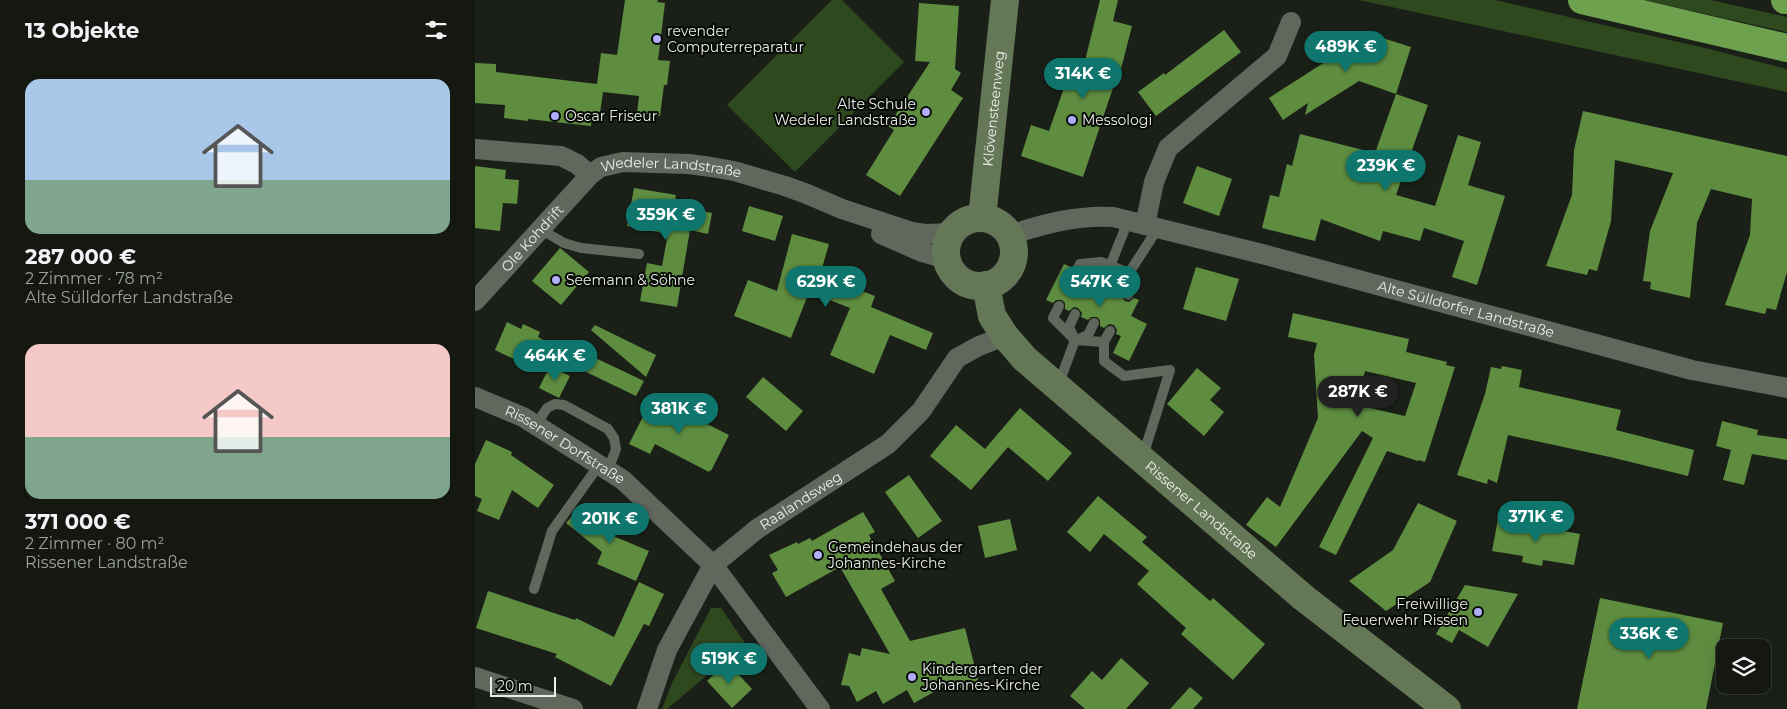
<!DOCTYPE html>
<html lang="de">
<meta charset="utf-8">
<style>
:root{--surface:#141811;--page:#1d211a;--text:#f1f3f6;--muted:#9da09f;--line:#333731;--accent:#0f766e}
body{margin:0;font-family:Montserrat,sans-serif;background:var(--page);color:var(--text);height:100vh;display:flex;flex-direction:column;font-size:19px;white-space:nowrap}
*{box-sizing:border-box;margin:0}
p{font-size:16px;color:var(--muted)}
.icon{flex:none;width:28px;height:28px;fill:none;stroke:currentColor;stroke-width:2;stroke-linecap:round;stroke-linejoin:round}
.map{position:relative;flex:1;overflow:hidden}
.details{display:flex;flex-direction:column;background:var(--surface);width:475px}
.details>*{flex:none}
.fabs{position:absolute;left:1241px;top:639px;display:grid;gap:10px}
.fabs a{display:grid;place-items:center;width:55px;height:55px;border-radius:10px;background:var(--surface);box-shadow:0 5px 20px #0002,0 0 0 1px var(--line);font-size:25px}
.scale{position:absolute;left:15px;bottom:12px;width:66px;box-sizing:border-box;padding-left:5px;border:2px solid #eaefe8;border-top:0;font-size:14px;line-height:18px;white-space:nowrap;color:#eaefe8;-webkit-text-stroke:4px #070906;paint-order:stroke}
.price{position:absolute;translate:-50% -42px;padding:0 11px;border-radius:18px;background:var(--accent);color:#fff;font-size:16px;line-height:32px;filter:drop-shadow(0 1px 2px #0008)}
.price::after{content:'';position:absolute;left:50%;top:30px;width:15px;height:11px;margin-left:-8px;background:inherit;clip-path:polygon(0 0,100% 0,50% 100%)}
.price.on{background:#222;color:#fff}
ul{padding:0;list-style:none}
li{display:grid;align-content:center;gap:10px;height:265px;padding:0 25px}
li span{display:grid;place-items:center;height:155px;border-radius:15px;color:#555}
li>.icon{margin-inline-start:auto}
span .icon{width:90px;height:90px;fill:#fffc;stroke-width:1}
li b{font-size:21px}
h2{display:flex;justify-content:space-between;align-items:center;height:60px;padding:0 25px;font-size:21px}
main{display:flex;flex:1;min-height:0}
.map>svg:first-child{display:block}
.green{fill:#2f491f}
.building{fill:#5e8d40;fill-rule:evenodd}
.lines{fill:none;stroke-linecap:round;stroke-linejoin:round}
.lane{stroke:#60675d;stroke-width:10}
.street{stroke:#60675d;stroke-width:20}
.secondary{stroke:#647858;stroke-width:28}
.highway{stroke:#6ea14e;stroke-width:28}
.poi-dot{fill:#b0aefa;stroke:#070906;stroke-width:2}
.labels{text-anchor:middle;dominant-baseline:central;stroke-width:4;stroke-linejoin:round;paint-order:stroke}
.poi-label{font-size:14px;fill:#eaefe8;stroke:#070906;text-anchor:start}
.street-label{font-size:14px;fill:#eaefe8;stroke:#070906}
</style>
<main>
<section class="details">
<h2>13 Objekte<svg class="icon" aria-label="filters" viewBox="0 0 24 24"><path d="M4 7h16M4 17h16"/><circle cx="9" cy="7" r="2"/><circle cx="15" cy="17" r="2"/></svg></h2>
<ul>
<li><span style="background:linear-gradient(#a9c7e8 65%,#7fa58c 0)"><svg class="icon" aria-label="home" viewBox="0 0 24 24"><path d="M3 11l9-7 9 7M6 9v11h12V9"/></svg></span><div><b>287 000 €</b><p>2 Zimmer · 78 m²</p><p>Alte Sülldorfer Landstraße</p></div></li>
<li><span style="background:linear-gradient(#f6c9c9 60%,#7fa58c 0)"><svg class="icon" aria-label="home" viewBox="0 0 24 24"><path d="M3 11l9-7 9 7M6 9v11h12V9"/></svg></span><div><b>371 000 €</b><p>2 Zimmer · 80 m²</p><p>Rissener Landstraße</p></div></li>
</ul>
</section>
<div class="map">
<svg width="1312" height="709" viewBox="0 0 1312 709">
<rect width="100%" height="100%" fill="#1a2017"/>
<g class="green">
<path d="M357 0H367L429 62 320 172 252 105Z"/>
<path d="M884 0H1020L1234 49 1312 69V92Z"/>
<path d="M1168 0H1236L1312 17V32Z"/>
<path d="M236 608H246L270 643 192 709H187L197 683Z"/>
</g>
<g class="building">
<path d="M150 0H183L182 2 190 3 183 60 195 61 192 85H189L185 116 162 113 164 96 128 92 125 113 117 112 116 126 53 119V121L29 118 30 105 0 103V63L21 64V72L122 84 126 53 142 55Z"/>
<path d="M625 0H643L638 21 657 26 646 69 645 67 608 177 546 156 556 125 574 131 590 85 603 89Z"/>
<path d="M444 3 484 6 480 69 486 73 476 90 488 98 425 196 391 175 419 130 413 126 455 62 440 61Z"/>
<path d="M749 30 766 52 681 116 663 92 689 73 690 75Z"/>
<path d="M885 31 936 47 921 94 884 81 830 115 833 103 808 120 794 98 864 53 859 45Z"/>
<path d="M921 94 953 105 921 195 960 206 983 135 1006 142 993 185 1030 196 1002 285 977 277 989 241 949 228 945 241 908 231 905 241 846 219 840 241 787 228 795 195 804 197 812 164 817 166 825 134 900 153Z"/>
<path d="M1108 111 1312 156V272L1301 310 1292 308 1290 314 1250 305 1275 235 1277 199 1236 189 1222 223 1215 298 1175 289 1176 282 1168 281 1175 231 1198 173 1140 160 1136 221 1122 271 1114 269 1112 275 1071 266 1097 195 1099 150Z"/>
<path d="M0 166 31 170 30 179 44 180 42 204 28 203 25 231 0 228Z"/>
<path d="M722 166 757 179 744 216 708 203Z"/>
<path d="M159 188 201 195 199 206 237 213 233 234 215 230 202 307 165 301 172 263 187 266 193 234 152 226Z"/>
<path d="M274 206 308 216 300 241 267 231Z"/>
<path d="M317 234 354 244 345 275 400 296 396 307 458 333 451 350 415 335 399 374 355 355 375 308 334 292 316 338 259 316 273 280 302 291Z"/>
<path d="M85 248 114 272 86 305 57 281Z"/>
<path d="M589 264 596 267V273L599 276H605L608 273 612 275V281L615 284H621L624 281 631 284V290L634 293H640L643 290 647 292 646 296 650 301 654 302 659 298 664 300 656 316 672 324 654 361 638 353 646 336 641 334 642 330 639 325 634 324 629 328 625 326V320L622 317H616L613 320 606 317 607 313 603 308 599 307 594 311 590 309V303L587 300H581L578 303 571 300Z"/>
<path d="M721 267 764 279 751 321 708 309Z"/>
<path d="M818 313 934 339 931 352 972 362 971 365 980 367 950 462 944 460 943 461 912 451 861 555 844 547 898 438 887 431 801 547 771 525 792 497 805 507 843 418 839 355 842 343 813 337ZM890 371 941 383 930 416 882 405Z"/>
<path d="M32 322 46 329 48 324 65 332 63 337 77 344 64 371 20 350Z"/>
<path d="M120 325 181 355 171 377 116 330Z"/>
<path d="M114 355 169 381 161 396 107 370Z"/>
<path d="M75 366 95 376 84 398 64 388Z"/>
<path d="M1027 366 1047 370 1044 387 1146 410 1141 430 1219 450 1213 476 1135 457 1033 435 1022 483 1013 479 1012 484 982 475 1010 394 1016 367 1026 369Z"/>
<path d="M722 368 746 388 735 400 749 412 729 436 692 404Z"/>
<path d="M288 377 328 411 311 431 271 397Z"/>
<path d="M178 397 254 435 236 471 235 470 234 472 180 444 175 454 154 444Z"/>
<path d="M545 408 597 453 573 481 533 447 496 490 455 456 481 425 510 449Z"/>
<path d="M1247 421 1283 430 1282 435 1312 439V460L1277 454 1269 485 1248 480 1256 450 1241 446Z"/>
<path d="M11 440 37 452 36 455 79 485 63 508 37 490 24 520 2 511 7 499 0 496V464Z"/>
<path d="M434 475 467 521 443 538 410 492Z"/>
<path d="M623 496 672 537 667 542 735 601 738 598 790 644 758 680 706 634 711 628 662 584 674 571 629 534 615 552 592 532Z"/>
<path d="M943 503 982 521 955 582 911 611 874 581 918 550Z"/>
<path d="M116 504 134 518 124 530 174 551 161 581 122 564 127 552 91 523 96 517 103 520Z"/>
<path d="M388 512 400 532 394 535 420 581 406 589 435 641 490 628 504 684 476 690 475 683 439 703 432 690 408 704 401 691 382 702 374 686 366 685 374 653 385 656 387 648 415 654 365 567 311 597 297 573 303 570 294 555 322 542 323 544 335 538 337 541Z"/>
<path d="M535 519 542 550 510 558 503 526Z"/>
<path d="M1023 519 1105 534 1099 565 1068 560 1067 566 1047 562 1048 556 1017 551Z"/>
<path d="M164 582 189 594 174 626 169 624 136 686 80 657 82 654 1 628 13 591 100 620 101 618 139 637Z"/>
<path d="M990 585 1043 594 1013 647 984 630 977 643 961 634Z"/>
<path d="M1125 598 1248 623 1231 709H1102Z"/>
<path d="M646 658 674 683 651 709H610L595 696 617 671 627 680Z"/>
<path d="M252 662 277 689 257 708 232 681Z"/>
<path d="M715 687 728 698 718 709H695Z"/>
</g>
<g class="lines">
<g class="lane">
<path d="M65 229 89 243 106 248 164 254"/>
<path d="M635 266 653 221"/>
<path d="M602 270 605 264 626 262 654 273"/>
<path d="M618 278 626 262"/>
<path d="M637 287 640 281 654 273 683 228"/>
<path d="M653 295 656 288 654 273"/>
<path d="M584 306 578 318 600 340 629 342 635 331"/>
<path d="M601 340 613 335 619 323"/>
<path d="M629 342V361L649 376 695 370 668 456"/>
<path d="M583 386 600 340 594 327 600 314"/>
<path d="M61 425 72 408 80 404 89 405 133 429 139 438 141 449 133 470"/>
<path d="M59 589 77 531 124 465"/>
</g>
<g class="street">
<path d="M0 149 86 156 102 164 115 175"/>
<path d="M670 225 679 182 693 148 802 56 816 22"/>
<path d="M406 234 447 252 471 259"/>
<path id="s1" d="M535 235C568 224 602 215 638 217L791 255 1217 370 1312 388"/>
<path id="s2" d="M0 301 115 175 126 167 148 162 214 164 236 167 259 171 310 186 332 194 367 209 437 232 450 234 476 233"/>
<path id="s3" d="M0 397 48 417 148 480 238 565 345 709"/>
<path d="M0 677 98 709"/>
<path id="s4" d="M172 709 192 650 238 565 282 529 413 444 446 411 482 358 504 346 530 336"/>
</g>
<g class="secondary">
<path id="s5" d="M507 218 530 0"/>
<circle cx="505" cy="252" r="34"/>
<path id="s6" d="M511 285 517 316 530 336 550 359 829 598 972 709"/>
</g>
<g class="highway">
<path d="M1107 0 1312 48"/>
<path d="M1310 0H1312"/>
</g>
</g>
<g class="poi-dot">
<circle cx="182" cy="39" r="5"/>
<circle cx="451" cy="112" r="5"/>
<circle cx="80" cy="116" r="5"/>
<circle cx="597" cy="120" r="5"/>
<circle cx="81" cy="280" r="5"/>
<circle cx="343" cy="555" r="5"/>
<circle cx="1003" cy="612" r="5"/>
<circle cx="437" cy="677" r="5"/>
</g>
<g class="labels">
<g class="poi-label">
<text x="192" y="31">revender<tspan x="192" dy="16">Computerreparatur</tspan></text>
<text x="441" y="104" text-anchor="end">Alte Schule<tspan x="441" dy="16">Wedeler Landstraße</tspan></text>
<text x="90" y="116">Oscar Friseur</text>
<text x="607" y="120">Messologi</text>
<text x="91" y="280">Seemann &amp; Söhne</text>
<text x="353" y="547">Gemeindehaus der<tspan x="353" dy="16">Johannes-Kirche</tspan></text>
<text x="993" y="604" text-anchor="end">Freiwillige<tspan x="993" dy="16">Feuerwehr Rissen</tspan></text>
<text x="447" y="669">Kindergarten der<tspan x="447" dy="16">Johannes-Kirche</tspan></text>
</g>
<g class="street-label">
<text stroke="none"><textPath href="#s5" startOffset="110">Klövensteenweg</textPath></text>
<text stroke="none"><textPath href="#s2" startOffset="255">Wedeler Landstraße</textPath></text>
<text stroke="none"><textPath href="#s2" startOffset="85">Ole Kohdrift</textPath></text>
<text stroke="none"><textPath href="#s1" startOffset="470">Alte Sülldorfer Landstraße</textPath></text>
<text stroke="none"><textPath href="#s3" startOffset="102">Rissener Dorfstraße</textPath></text>
<text stroke="none"><textPath href="#s4" startOffset="268">Raalandsweg</textPath></text>
<text stroke="none"><textPath href="#s6" startOffset="318">Rissener Landstraße</textPath></text>
</g>
</g>
</svg>
<div class="fabs">
<a><svg class="icon" aria-label="layers" viewBox="0 0 24 24"><path d="M12 4l9 5-9 5-9-5zM3 14l9 5 9-5"/></svg></a>
</div>
<div class="scale">20 m</div>
<b class="price" style="left:871px;top:73px">489K €</b>
<b class="price" style="left:608px;top:100px">314K €</b>
<b class="price" style="left:911px;top:192px">239K €</b>
<b class="price" style="left:191px;top:241px">359K €</b>
<b class="price" style="left:351px;top:308px">629K €</b>
<b class="price" style="left:625px;top:308px">547K €</b>
<b class="price" style="left:80px;top:382px">464K €</b>
<b class="price on" style="left:883px;top:418px">287K €</b>
<b class="price" style="left:204px;top:435px">381K €</b>
<b class="price" style="left:1061px;top:543px">371K €</b>
<b class="price" style="left:135px;top:545px">201K €</b>
<b class="price" style="left:1174px;top:660px">336K €</b>
<b class="price" style="left:254px;top:685px">519K €</b>
</div>
</main>
